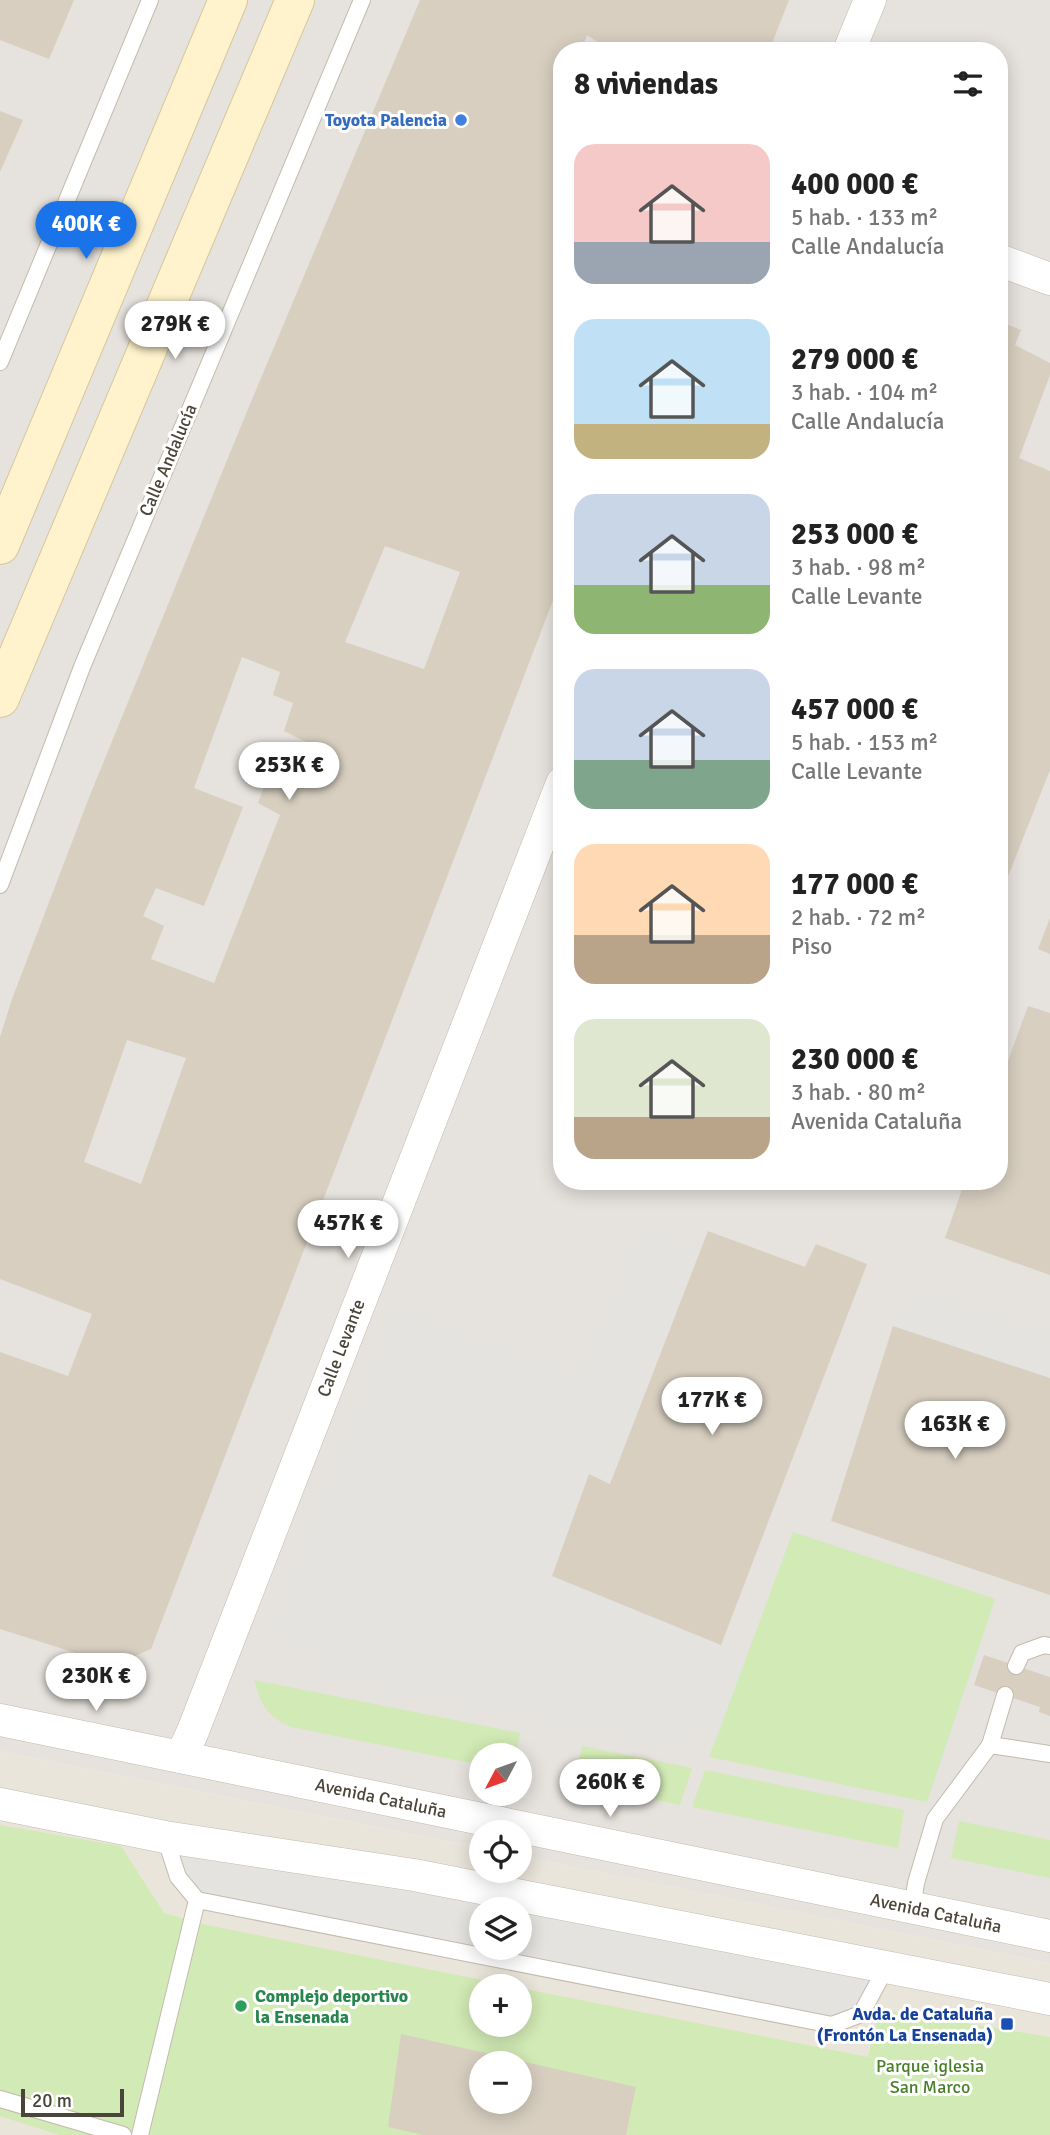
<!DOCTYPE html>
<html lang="es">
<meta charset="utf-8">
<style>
:root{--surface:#fff;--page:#f2f2f2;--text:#222;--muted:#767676;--accent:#1a73e8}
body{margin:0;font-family:Signika,sans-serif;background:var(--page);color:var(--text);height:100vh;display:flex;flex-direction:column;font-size:26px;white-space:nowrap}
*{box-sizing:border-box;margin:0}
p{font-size:23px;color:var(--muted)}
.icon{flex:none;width:38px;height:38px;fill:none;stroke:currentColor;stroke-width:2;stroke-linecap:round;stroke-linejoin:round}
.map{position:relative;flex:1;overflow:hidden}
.side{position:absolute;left:553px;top:42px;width:455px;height:1148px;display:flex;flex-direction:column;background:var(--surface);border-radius:28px;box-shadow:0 4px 18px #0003}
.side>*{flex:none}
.needle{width:46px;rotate:229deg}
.buttons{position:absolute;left:469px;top:1743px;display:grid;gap:14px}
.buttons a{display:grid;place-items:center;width:63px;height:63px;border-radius:50%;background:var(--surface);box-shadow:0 4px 18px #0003;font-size:35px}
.scale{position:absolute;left:21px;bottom:18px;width:103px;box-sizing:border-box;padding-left:7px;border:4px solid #4b4439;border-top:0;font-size:19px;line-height:24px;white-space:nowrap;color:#4b4439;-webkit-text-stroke:5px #fff;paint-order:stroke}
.price{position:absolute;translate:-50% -60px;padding:0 16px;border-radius:24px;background:#fff;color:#222;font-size:23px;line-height:46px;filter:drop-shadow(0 2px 4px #0008)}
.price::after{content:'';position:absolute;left:50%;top:42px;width:21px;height:16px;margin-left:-10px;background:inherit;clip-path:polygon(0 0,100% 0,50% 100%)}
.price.current{background:var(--accent);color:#fff}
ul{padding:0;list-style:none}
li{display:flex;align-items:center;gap:21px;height:175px;padding:0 21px}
li span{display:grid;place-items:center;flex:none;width:196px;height:140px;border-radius:21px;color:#555}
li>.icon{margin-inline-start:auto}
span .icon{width:84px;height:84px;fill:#fffc;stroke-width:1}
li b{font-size:30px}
h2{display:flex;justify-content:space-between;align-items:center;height:84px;padding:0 21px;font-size:30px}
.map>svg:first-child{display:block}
.residential{fill:#eae5da;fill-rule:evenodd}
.industrial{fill:#e6e2dd;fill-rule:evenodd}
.green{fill:#d2eab5;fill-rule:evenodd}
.parking{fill:#e5e3e0;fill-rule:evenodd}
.building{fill:#d8cfc1;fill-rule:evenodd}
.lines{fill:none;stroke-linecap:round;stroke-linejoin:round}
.lane-casing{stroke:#c2bbae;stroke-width:18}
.street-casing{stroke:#c2bbae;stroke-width:33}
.secondary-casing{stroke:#d6c79b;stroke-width:40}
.lane{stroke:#fff;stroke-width:16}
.street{stroke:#fff;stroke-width:32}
.secondary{stroke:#fff3cd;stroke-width:38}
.shop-dot{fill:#3f7fe0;stroke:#fff;stroke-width:2.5}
.leisure-dot{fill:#2e9e5b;stroke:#fff;stroke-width:2.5}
.transit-dot{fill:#1a4fb4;stroke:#fff;stroke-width:2.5}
.labels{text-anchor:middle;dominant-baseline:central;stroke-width:6;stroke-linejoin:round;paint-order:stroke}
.shop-label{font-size:18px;font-weight:bold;fill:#366cbe;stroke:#fff;text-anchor:end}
.street-label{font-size:18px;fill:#4b4439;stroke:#fff}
.leisure-label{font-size:18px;font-weight:bold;fill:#27864d;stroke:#fff;text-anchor:start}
.transit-label{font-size:18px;font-weight:bold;fill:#164399;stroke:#fff;text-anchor:end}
.park-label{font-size:18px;fill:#4a7f2a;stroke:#fff}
</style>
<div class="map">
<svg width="1050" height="2135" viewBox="0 0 1050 2135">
<rect width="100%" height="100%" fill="#f6f3ec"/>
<path class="residential" d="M0 1751 481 1848V1871H520V1856L1050 1963V2135H0ZM481 1909H520V1948H481ZM481 1986H520V2025H481ZM481 2063H520V2102H481Z"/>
<path class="industrial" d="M0 0H1050V1963L520 1856V1832H481V1848L0 1751ZM562 51H999V1181H562ZM481 1755H520V1794H481Z"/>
<g class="green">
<path d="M793 1532 995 1599 927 1802 709 1757Z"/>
<path d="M254 1680 520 1733 516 1755H481V1765L291 1727C265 1715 262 1706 254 1680Z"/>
<path d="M582 1746 692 1768 680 1805 574 1783Z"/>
<path d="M705 1770 904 1810 898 1848 692 1807Z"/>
<path d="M959 1821 1050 1840V1878L951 1858Z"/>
<path d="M0 1825 121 1846 164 1913 207 1925 512 1986H481V2025H520V1988L868 2057 876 2021 892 2011 1050 2037V2135H59L0 2116ZM481 2063H520V2102H481Z"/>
</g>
<g class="parking">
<path d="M637 1224 700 1249 610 1484 589 1474 552 1576 747 1655 718 1734 691 1725 685 1752 317 1679 321 1653 267 1636 393 1304 579 1372Z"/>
<path d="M908 1284 1050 1333V1378L893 1326Z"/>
<path d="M165 1837 887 1966 861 2014 832 2025 197 1900ZM481 1909H520V1948H481Z"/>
</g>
<g class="building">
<path d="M0 0H74L49 59 0 40Z"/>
<path d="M420 0H789L769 51H596L599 43 587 35 581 51H562V96L559 103 562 105V577L151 1649 114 1665 0 1629V1352L68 1376 92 1314 0 1279V1037L12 999 90 795 248 409ZM385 546 460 572 424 669 345 642ZM242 657 280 672 273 695 293 703 284 731 308 743 297 772 273 763 258 803 280 815 214 983 151 959 164 926 143 916 156 888 204 906 227 848 243 807 194 788ZM127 1040 186 1058 141 1184 84 1162Z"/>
<path d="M0 111 23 120 0 172Z"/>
<path d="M999 321 1021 330 1015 345 1050 363V375L1019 458 1050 471V770L999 899Z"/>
<path d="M1050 918V954L1038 949Z"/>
<path d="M1028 1006 1050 1013V1275L945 1238 965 1181H999V1086Z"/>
<path d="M708 1231 805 1267 816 1244 867 1264 721 1645 552 1576 589 1474 610 1484Z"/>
<path d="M893 1326 1050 1378V1595L831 1521Z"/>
<path d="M984 1655 1050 1677V1716L1039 1712 1040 1707 974 1685Z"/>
<path d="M401 2034 636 2087 626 2135H424L388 2127ZM481 2063H520V2102H481Z"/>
</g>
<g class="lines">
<g class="lane-casing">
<g id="lane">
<path d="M0 362 150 0"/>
<path d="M0 885 82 667 362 0"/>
<path d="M1016 1666 1022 1653 1044 1645 1050 1646"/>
<path d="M990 1745 1005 1695"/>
<path d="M165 1837 178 1877 197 1900 832 2025 861 2014 887 1966"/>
<path d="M912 1908 916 1883 935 1819 990 1745 1050 1754"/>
<path d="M0 2099 123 2135"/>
<path d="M140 2135 197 1900"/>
</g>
</g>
<g class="street-casing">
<g id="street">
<path d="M849 51 870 0"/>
<path d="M999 260 1050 279"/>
<path d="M0 1720 1050 1936"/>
<path d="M181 1757 193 1731 562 783"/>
<path d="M0 1804 165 1837 414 1875 1050 1999"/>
</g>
</g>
<g class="secondary-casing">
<g id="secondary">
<path d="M0 545 228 0"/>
<path d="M0 698 295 0"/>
</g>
</g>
<use href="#lane" class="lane"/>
<use href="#street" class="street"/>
<use href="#secondary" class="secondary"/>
</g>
<circle class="shop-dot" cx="461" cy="120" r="7"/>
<circle class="leisure-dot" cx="241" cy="2006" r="7"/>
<rect class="transit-dot" x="1000" y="2017" width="14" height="14" rx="3.5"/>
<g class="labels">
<g class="shop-label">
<text x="447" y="120">Toyota Palencia</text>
</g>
<g class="street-label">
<text transform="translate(168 460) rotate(-67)">Calle Andalucía</text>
<text transform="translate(341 1348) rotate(-69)">Calle Levante</text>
<text transform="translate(381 1798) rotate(12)">Avenida Cataluña</text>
<text transform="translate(936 1913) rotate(12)">Avenida Cataluña</text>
</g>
<g class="leisure-label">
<text x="255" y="1996">Complejo deportivo<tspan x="255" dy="21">la Ensenada</tspan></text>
</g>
<g class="transit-label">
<text x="993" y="2014">Avda. de Cataluña<tspan x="993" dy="21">(Frontón La Ensenada)</tspan></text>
</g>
<g class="park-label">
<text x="930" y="2066">Parque iglesia<tspan x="930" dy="21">San Marco</tspan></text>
</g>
</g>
</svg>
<div class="buttons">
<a><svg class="needle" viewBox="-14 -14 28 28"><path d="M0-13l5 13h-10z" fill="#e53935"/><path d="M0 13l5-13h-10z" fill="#767676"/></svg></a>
<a><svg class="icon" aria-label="locate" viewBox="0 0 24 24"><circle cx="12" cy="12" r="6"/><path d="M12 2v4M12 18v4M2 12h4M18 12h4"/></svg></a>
<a><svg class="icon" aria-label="layers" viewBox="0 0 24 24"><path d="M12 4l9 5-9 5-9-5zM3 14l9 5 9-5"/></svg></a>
<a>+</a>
<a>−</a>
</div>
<div class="scale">20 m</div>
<b class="price current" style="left:86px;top:261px">400K €</b>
<b class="price" style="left:175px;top:361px">279K €</b>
<b class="price" style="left:289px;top:802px">253K €</b>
<b class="price" style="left:348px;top:1260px">457K €</b>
<b class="price" style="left:712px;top:1437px">177K €</b>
<b class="price" style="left:955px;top:1461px">163K €</b>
<b class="price" style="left:96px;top:1713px">230K €</b>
<b class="price" style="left:610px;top:1819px">260K €</b>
<section class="side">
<h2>8 viviendas<svg class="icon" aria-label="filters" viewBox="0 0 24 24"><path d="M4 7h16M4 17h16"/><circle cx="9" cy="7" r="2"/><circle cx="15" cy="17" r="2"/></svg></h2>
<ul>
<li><span style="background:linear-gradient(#f6c9c9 70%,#9aa5b1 0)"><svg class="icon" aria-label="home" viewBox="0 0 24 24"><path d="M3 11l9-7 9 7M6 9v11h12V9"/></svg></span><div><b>400 000 €</b><p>5 hab. · 133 m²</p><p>Calle Andalucía</p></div></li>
<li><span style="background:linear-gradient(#bfe0f5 75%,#c2b280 0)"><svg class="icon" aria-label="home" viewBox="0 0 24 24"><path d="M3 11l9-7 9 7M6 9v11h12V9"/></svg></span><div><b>279 000 €</b><p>3 hab. · 104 m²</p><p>Calle Andalucía</p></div></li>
<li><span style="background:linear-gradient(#c9d6e8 65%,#8fb573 0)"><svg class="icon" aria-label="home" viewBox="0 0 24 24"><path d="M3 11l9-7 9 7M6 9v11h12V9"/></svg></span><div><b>253 000 €</b><p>3 hab. · 98 m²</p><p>Calle Levante</p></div></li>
<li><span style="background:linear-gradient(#c9d6e8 65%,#7fa58c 0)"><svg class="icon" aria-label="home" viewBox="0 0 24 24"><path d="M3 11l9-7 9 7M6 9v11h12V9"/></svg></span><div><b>457 000 €</b><p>5 hab. · 153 m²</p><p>Calle Levante</p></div></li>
<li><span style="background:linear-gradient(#ffd9b3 65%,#b9a48a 0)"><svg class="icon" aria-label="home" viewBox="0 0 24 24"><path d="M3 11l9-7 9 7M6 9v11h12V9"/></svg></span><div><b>177 000 €</b><p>2 hab. · 72 m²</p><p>Piso</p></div></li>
<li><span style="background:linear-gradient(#dfe7d0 70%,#b9a48a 0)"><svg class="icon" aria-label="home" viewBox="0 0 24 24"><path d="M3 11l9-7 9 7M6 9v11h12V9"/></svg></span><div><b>230 000 €</b><p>3 hab. · 80 m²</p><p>Avenida Cataluña</p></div></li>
</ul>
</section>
</div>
